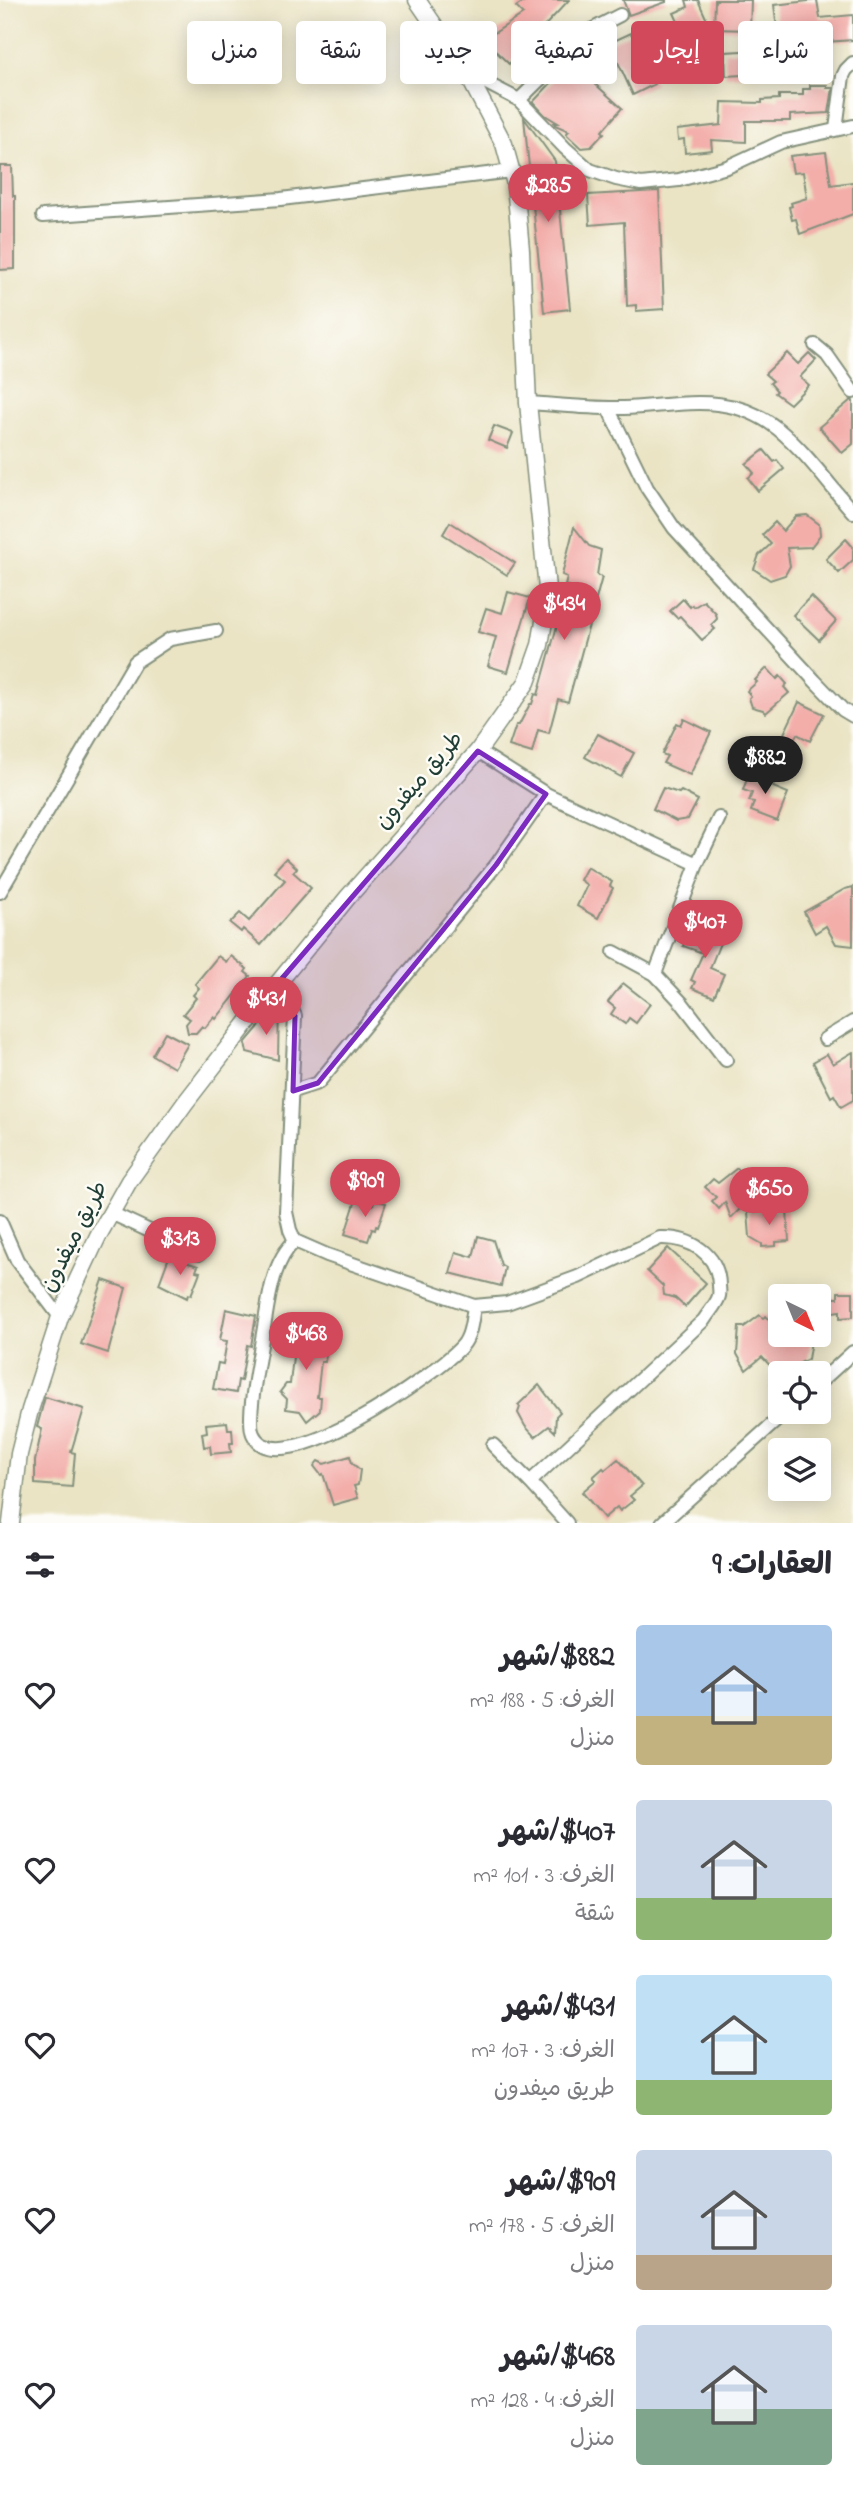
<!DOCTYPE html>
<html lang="ar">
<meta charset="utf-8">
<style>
:root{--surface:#fff;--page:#f7f7f7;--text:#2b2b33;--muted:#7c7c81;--accent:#d1495b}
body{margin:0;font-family:"Indie Flower","Playpen Sans Arabic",sans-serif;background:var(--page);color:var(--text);direction:rtl;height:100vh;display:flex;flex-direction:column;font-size:26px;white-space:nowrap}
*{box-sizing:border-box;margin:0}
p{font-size:23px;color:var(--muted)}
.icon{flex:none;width:38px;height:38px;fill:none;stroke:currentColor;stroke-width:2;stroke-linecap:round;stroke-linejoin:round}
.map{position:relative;height:1523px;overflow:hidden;direction:ltr}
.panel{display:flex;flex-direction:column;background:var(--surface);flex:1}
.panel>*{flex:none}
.top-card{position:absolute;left:21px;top:21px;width:812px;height:63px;direction:rtl;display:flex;gap:14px}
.needle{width:46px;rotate:137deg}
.fabs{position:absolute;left:768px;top:1284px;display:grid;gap:14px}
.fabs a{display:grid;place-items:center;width:63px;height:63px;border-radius:7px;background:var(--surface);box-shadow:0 4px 18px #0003;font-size:35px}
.price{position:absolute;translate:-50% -60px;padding:0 16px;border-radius:24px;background:var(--accent);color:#fff;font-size:23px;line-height:46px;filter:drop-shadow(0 2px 4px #0008)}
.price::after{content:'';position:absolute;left:50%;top:42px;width:21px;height:16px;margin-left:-10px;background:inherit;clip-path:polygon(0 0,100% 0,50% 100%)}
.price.active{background:#222;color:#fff}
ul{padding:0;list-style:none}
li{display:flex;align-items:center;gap:21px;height:175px;padding:0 21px}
li span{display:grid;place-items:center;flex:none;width:196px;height:140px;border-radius:7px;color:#555}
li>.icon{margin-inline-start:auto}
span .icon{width:84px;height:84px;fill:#fffc;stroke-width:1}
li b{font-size:30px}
h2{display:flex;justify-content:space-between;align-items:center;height:84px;padding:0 21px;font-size:30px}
.pill{padding:0 24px;border-radius:7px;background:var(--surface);box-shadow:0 4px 18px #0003;font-size:24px;line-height:63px}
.pill.active{background:var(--accent);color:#fff}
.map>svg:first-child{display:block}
.building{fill:#f3aeaa}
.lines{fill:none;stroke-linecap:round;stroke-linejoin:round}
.minor-casing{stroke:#84907c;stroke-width:16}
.major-casing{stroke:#84907c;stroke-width:19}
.minor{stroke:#fff;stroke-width:12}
.major{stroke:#fff;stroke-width:16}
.marked{fill:#7b2cbf;fill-opacity:0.2;stroke:#7b2cbf;stroke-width:5;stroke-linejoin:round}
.labels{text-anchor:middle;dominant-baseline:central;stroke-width:5;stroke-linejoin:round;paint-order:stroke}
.street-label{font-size:23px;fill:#1f3d34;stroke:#fdfcf7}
</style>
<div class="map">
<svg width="853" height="1523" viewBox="0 0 853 1523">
<rect width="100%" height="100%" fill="#fdfcf7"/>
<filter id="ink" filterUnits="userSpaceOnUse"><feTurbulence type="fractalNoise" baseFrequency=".0143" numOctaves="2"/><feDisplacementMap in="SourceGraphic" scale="14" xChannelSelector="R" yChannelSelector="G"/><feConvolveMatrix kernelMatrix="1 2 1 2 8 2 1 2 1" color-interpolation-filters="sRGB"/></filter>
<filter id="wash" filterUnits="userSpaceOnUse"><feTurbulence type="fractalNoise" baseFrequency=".00686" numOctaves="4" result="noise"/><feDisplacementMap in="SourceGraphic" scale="28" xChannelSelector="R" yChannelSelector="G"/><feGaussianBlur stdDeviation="1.57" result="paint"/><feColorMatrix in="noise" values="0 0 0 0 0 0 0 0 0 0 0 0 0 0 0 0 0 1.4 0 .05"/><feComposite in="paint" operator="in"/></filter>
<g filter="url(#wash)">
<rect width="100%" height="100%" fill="#eae4c5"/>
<g id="blocks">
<g class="building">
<path d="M526 0H569L509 64 484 40 523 14 516 7Z"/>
<path d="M623 0H666V2L629 15Z"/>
<path d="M686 0H698L710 27 680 41 685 50 647 67 655 84 633 95 617 60 595 84 622 108 602 131 604 133 591 147 581 148 566 134 569 131 555 125 554 123H558L545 115 533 102 591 41 599 48 631 33 638 48 681 28 674 13 688 7Z"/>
<path d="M715 0H751L750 30 714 29Z"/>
<path d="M817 0 820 18 853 15V40L826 42 828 56 786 60 783 27 777 28 774 5Z"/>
<path d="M759 50 761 74 726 76 725 52Z"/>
<path d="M810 85H827V88H833L829 113 790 115V121H746V142L711 140 712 150 685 153 684 139 678 140 677 130 721 125 722 102 762 103V100L779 99V95H803V89H810Z"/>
<path d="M524 118 555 161 570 309 544 312Z"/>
<path d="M826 152 831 185 853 182V214L800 234 796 219 792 220 789 207 792 206 791 203 807 198 803 172 793 173 790 156Z"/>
<path d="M0 166H12L13 196H15V269L0 270Z"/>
<path d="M659 191 664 309 636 311V305L627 306 624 222 590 225 588 195Z"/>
<path d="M787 353 798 364 809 353 816 360 800 377 809 385 790 404 775 393 777 391 770 383 773 381 765 374Z"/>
<path d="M851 400 853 401V444L842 453 819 427Z"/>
<path d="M494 426 513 433 507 448 488 440Z"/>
<path d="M764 450 774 462 777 460 784 469 758 491 748 478 754 473 746 464Z"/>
<path d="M807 515 819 524 820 535 811 547 787 548 790 566 785 575 770 580 754 569 759 555 771 544 762 535 775 522 783 531 796 516Z"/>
<path d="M450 522 515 563 507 575 443 534Z"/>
<path d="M574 527 589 546 601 550 597 575 602 577 568 702 558 699 549 733 538 730 532 753 509 746 516 725H519L530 704H532L535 694 538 695 568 586H565L567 577 562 575Z"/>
<path d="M846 539 853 547V560L839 573 826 559Z"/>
<path d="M508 592 530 598 508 672 488 666 496 637 478 632 486 608 502 613Z"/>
<path d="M811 596 836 621 819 640 793 615Z"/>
<path d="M683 599 690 607 692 605 694 607 704 601 716 614 717 619 711 625 715 629 702 640 680 616 677 618 670 611Z"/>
<path d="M767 668 777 679 780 676 787 684 784 687 789 693 766 713 763 710 752 707 749 698 751 696 747 691 757 682 755 680Z"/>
<path d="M799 702 824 714 810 741 797 734 791 745 781 740Z"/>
<path d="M684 719 711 732 690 775 663 763 667 756 662 754 677 723 681 725Z"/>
<path d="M598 734 634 753 621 777 585 757Z"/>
<path d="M750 771 775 780 773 787 788 793 777 821 751 811 754 802 749 801 752 793 743 790Z"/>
<path d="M663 788 679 793 681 791 698 800 688 819 676 821 653 809Z"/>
<path d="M286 858 297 868 293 872 311 888 261 945 243 929 241 932 230 923 240 913 249 921 285 880 274 871Z"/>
<path d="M587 867 612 882 610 886 613 888 598 918 577 906 587 885 580 880Z"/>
<path d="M853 887V946L836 944 826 926 815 933 804 912 845 889Z"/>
<path d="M691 926 722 938 710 968 724 974 714 997 692 988 695 982 691 980 703 953 683 946Z"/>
<path d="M218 956 226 962 231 956 247 969 245 972 250 976 216 1019 214 1017 205 1028 202 1026 196 1033H188L186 1024 190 1019 183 1014 196 998 193 995 199 988 195 984Z"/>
<path d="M623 983 650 1004 636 1023 629 1018 625 1024 611 1014 615 1008 608 1002Z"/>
<path d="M279 1003 278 1060 247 1052 245 1043Z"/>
<path d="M165 1032 188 1044 174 1068 152 1055Z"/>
<path d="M853 1052V1100L841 1107 834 1095 831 1097 813 1062 827 1054 833 1064Z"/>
<path d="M737 1168 754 1186 747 1193 751 1198 731 1218 725 1202 719 1209 712 1201 716 1197 705 1187 713 1179 718 1183Z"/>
<path d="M356 1200 373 1205 374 1200 386 1203 378 1227 376 1226 375 1230 372 1229 368 1241 345 1234Z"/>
<path d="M787 1210 789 1241 776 1242V1246L762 1247V1244L750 1237 748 1212Z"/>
<path d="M478 1236 493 1240 501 1265 505 1267 501 1286 450 1273 456 1252 473 1257Z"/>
<path d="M668 1248 706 1283 685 1307 675 1298 664 1295 663 1286 647 1271Z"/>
<path d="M169 1257 198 1266 196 1271 200 1272 191 1295 188 1294 187 1298 159 1284Z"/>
<path d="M103 1280 126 1288 108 1353 81 1344Z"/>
<path d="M838 1292H853V1317L840 1318V1311L833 1312 829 1309 827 1298H838Z"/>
<path d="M226 1309 256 1316 251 1346 247 1345 241 1381 238 1380 236 1393 213 1389 218 1363 223 1364 227 1341 220 1340Z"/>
<path d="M760 1315 763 1318 766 1316 780 1331V1335H784L788 1340 800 1339 806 1335 811 1341 808 1359 798 1364 801 1368 796 1374H778L762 1357 746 1370 737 1354 739 1327H744Z"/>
<path d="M296 1329 329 1332 325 1362H321L317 1397H321L320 1410 307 1421 300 1411 286 1409 287 1399 280 1392 286 1384H290Z"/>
<path d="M539 1385 560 1412 556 1416 555 1432 549 1426 535 1437 525 1426 518 1413 520 1407 518 1405Z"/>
<path d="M45 1397 84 1409 71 1452 75 1453 72 1487 35 1484V1461L42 1429 37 1427Z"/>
<path d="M227 1422 228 1429H232L233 1443H230L231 1452 211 1454 210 1446 204 1447 202 1433 207 1432 206 1424Z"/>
<path d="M350 1456 352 1463 360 1470 358 1485 354 1486 358 1498 333 1505 323 1474 321 1475 314 1466 318 1461 324 1464Z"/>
<path d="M618 1459 642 1486 630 1496 634 1500 620 1511 617 1507 604 1518 582 1492 596 1480 593 1477 603 1468 605 1470Z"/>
</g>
</g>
</g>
<g filter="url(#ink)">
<use href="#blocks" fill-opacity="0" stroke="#84907c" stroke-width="2"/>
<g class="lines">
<g class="minor-casing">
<g id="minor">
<path d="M467 73 519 100 565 148 590 170 616 179 641 184 679 180 727 167 781 142 853 126"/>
<path d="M519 100 589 31 620 15"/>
<path d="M836 129 843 76 846 70 853 63"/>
<path d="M43 216 281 199 512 171"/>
<path d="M815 345 827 355 853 392"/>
<path d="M528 403C560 405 592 409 624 408 680 406 729 390 778 429 806 452 829 485 853 512"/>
<path d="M608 408 647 488 674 528 815 681 843 710 853 716"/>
<path d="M478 751 546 794 697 864"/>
<path d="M719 818 697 864 655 974 682 1003 726 1060"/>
<path d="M0 892 135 662 170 639 216 631"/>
<path d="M614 952 655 974"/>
<path d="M278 983 295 1016 286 1212 290 1230 295 1241 327 1255 474 1306 507 1303 578 1277 660 1238C690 1237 718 1253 719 1285 719 1288 720 1292 719 1296 717 1304 708 1313 704 1320L530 1482 493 1445"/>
<path d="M825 1039 853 1022"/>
<path d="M293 1091 318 1083 496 865 546 794"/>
<path d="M111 1213 199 1254"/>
<path d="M0 1221 17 1260 60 1317"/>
<path d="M295 1241C270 1263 268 1308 262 1339 259 1359 246 1418 253 1434 276 1488 439 1372 462 1346 471 1336 472 1319 474 1306"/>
<path d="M819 1383 853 1352"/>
<path d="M530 1482 567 1523"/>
<path d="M662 1523 786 1412"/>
</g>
</g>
<g class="major-casing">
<path id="major" d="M11 1523 19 1454 30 1410 60 1317 98 1236 129 1181 185 1103 278 983 348 897 478 751 527 682 540 645 548 598 528 403 521 250 515 184 504 144 467 73 417 0"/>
</g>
<use href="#minor" class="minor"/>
<use href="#major" class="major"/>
</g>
</g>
<path class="marked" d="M478 751 546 794 496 865 318 1083 293 1091 295 1016 278 983Z"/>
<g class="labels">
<g class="street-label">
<text transform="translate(420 781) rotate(-49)">طريق ميفدون</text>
<text transform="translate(75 1237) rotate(-63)">طريق ميفدون</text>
</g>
</g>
</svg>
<div class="fabs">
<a><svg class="needle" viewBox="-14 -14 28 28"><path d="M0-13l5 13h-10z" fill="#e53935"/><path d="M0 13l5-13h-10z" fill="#7c7c81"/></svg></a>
<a><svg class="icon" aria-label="locate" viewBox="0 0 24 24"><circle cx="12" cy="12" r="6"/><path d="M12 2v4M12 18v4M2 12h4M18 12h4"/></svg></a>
<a><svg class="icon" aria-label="layers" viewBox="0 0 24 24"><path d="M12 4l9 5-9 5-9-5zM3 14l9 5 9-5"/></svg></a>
</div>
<b class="price" style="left:548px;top:224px">$285</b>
<b class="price" style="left:564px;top:642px">$434</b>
<b class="price active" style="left:765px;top:796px">$882</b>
<b class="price" style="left:705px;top:960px">$407</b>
<b class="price" style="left:266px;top:1037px">$431</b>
<b class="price" style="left:365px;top:1219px">$909</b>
<b class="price" style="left:769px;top:1227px">$650</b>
<b class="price" style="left:180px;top:1277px">$313</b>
<b class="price" style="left:306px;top:1372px">$468</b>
<div class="top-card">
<a class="pill">شراء</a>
<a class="pill active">إيجار</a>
<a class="pill">تصفية</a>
<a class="pill">جديد</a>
<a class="pill">شقة</a>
<a class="pill">منزل</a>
</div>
</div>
<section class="panel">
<h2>العقارات: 9<svg class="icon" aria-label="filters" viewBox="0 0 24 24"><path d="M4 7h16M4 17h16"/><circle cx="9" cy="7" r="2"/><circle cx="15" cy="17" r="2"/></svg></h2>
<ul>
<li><span style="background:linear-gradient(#a9c7e8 65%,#c2b280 0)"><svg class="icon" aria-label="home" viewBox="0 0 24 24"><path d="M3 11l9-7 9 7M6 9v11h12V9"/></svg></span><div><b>$882/شهر</b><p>الغرف: 5 · 188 m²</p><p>منزل</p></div><svg class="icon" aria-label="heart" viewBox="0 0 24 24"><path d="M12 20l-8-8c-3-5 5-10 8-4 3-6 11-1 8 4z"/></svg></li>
<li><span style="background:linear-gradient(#c9d6e8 70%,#8fb573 0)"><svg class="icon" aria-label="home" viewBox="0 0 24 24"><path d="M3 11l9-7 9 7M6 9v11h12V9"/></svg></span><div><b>$407/شهر</b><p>الغرف: 3 · 101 m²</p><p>شقة</p></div><svg class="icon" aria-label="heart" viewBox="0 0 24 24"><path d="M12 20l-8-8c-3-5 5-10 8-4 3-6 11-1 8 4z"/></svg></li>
<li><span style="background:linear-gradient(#bfe0f5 75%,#8fb573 0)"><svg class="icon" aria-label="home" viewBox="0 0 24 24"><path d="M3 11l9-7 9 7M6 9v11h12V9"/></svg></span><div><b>$431/شهر</b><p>الغرف: 3 · 107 m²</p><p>طريق ميفدون</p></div><svg class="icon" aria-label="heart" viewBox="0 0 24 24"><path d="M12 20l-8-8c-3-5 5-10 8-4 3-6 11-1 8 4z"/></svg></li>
<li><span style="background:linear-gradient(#c9d6e8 75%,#b9a48a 0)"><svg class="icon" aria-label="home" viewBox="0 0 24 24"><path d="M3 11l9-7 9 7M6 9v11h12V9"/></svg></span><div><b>$909/شهر</b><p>الغرف: 5 · 178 m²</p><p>منزل</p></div><svg class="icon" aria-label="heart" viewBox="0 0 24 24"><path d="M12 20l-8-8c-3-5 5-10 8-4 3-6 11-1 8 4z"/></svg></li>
<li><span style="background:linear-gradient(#c9d6e8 60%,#7fa58c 0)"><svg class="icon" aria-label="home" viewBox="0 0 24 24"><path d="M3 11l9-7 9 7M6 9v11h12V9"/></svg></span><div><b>$468/شهر</b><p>الغرف: 4 · 128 m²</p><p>منزل</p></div><svg class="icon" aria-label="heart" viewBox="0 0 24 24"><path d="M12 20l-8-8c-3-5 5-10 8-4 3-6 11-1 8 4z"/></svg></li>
</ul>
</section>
